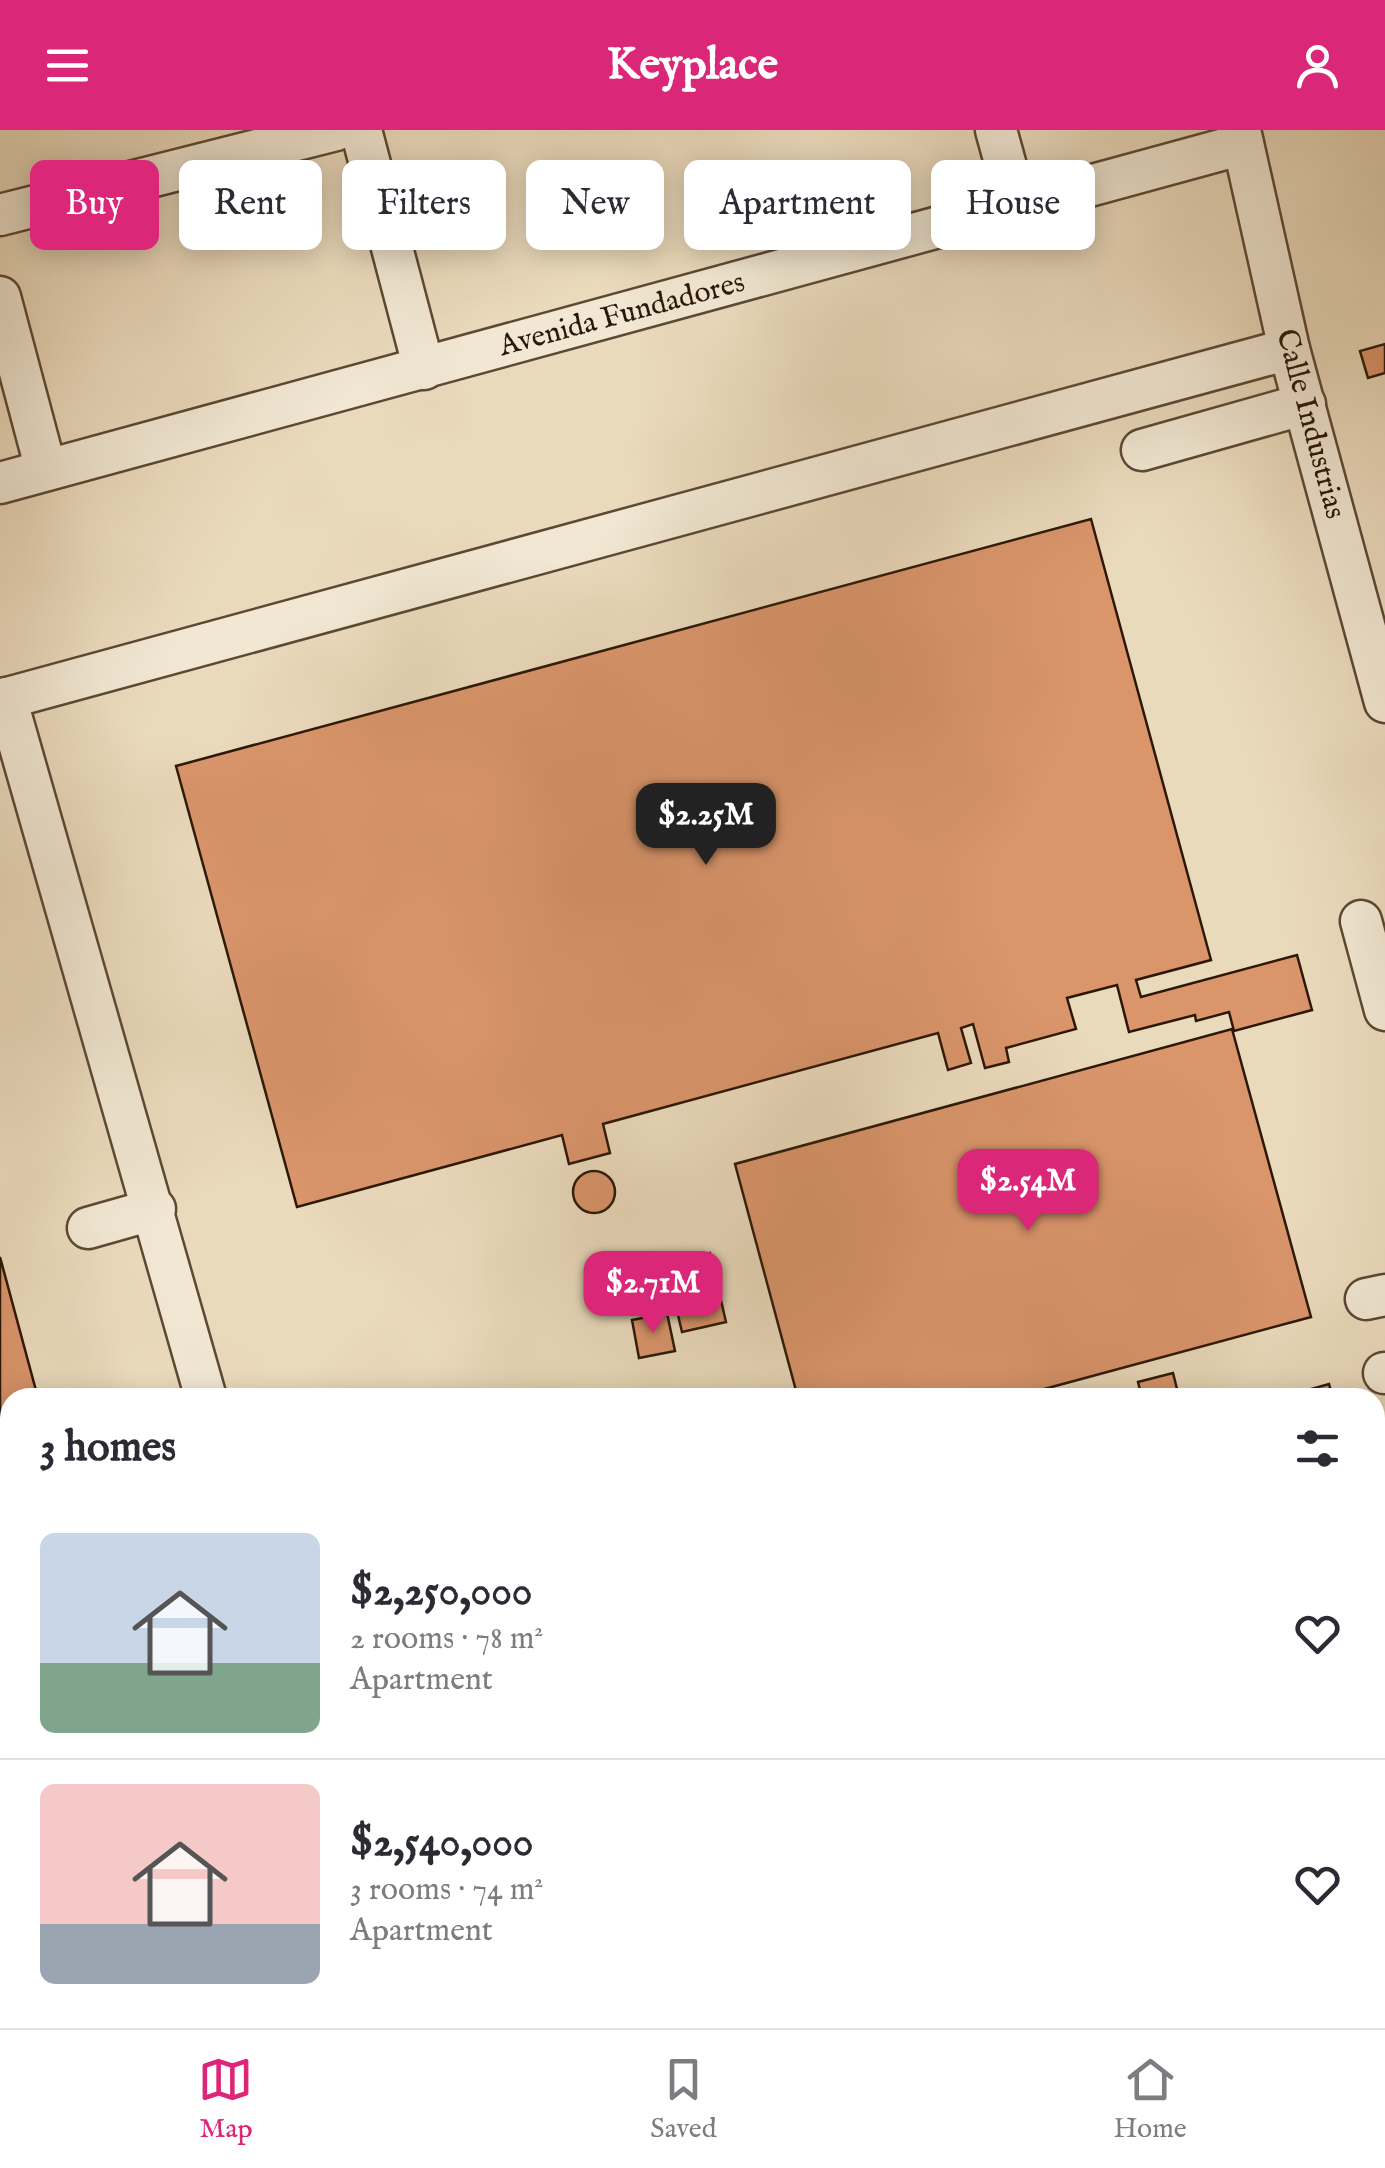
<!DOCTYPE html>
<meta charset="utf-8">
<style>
:root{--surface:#fff;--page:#f7f7f7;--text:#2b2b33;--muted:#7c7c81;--line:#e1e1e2;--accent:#db2777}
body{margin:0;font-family:"IM FELL English",serif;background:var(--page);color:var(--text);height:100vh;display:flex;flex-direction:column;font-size:38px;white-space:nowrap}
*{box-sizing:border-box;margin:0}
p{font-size:32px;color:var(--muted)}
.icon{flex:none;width:55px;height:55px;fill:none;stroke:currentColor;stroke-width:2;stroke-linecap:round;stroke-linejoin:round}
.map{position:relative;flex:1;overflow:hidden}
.side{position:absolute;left:0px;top:1258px;width:1385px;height:642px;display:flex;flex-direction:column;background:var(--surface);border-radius:30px 30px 0 0;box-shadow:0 5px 25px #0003}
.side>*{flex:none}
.hud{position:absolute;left:30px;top:30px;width:1325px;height:90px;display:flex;gap:20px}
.price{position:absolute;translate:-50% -85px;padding:0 22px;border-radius:20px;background:var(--accent);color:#fff;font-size:32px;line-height:65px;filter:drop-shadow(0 2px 5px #0008)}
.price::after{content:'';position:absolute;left:50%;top:60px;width:30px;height:22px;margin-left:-15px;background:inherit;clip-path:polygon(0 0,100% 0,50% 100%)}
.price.active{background:#222;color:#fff}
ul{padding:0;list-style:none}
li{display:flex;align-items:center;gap:30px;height:250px;padding:0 40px}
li+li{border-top:2px solid var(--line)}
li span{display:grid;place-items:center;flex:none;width:280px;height:200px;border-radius:15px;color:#555}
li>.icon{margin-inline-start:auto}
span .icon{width:120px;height:120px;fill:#fffc;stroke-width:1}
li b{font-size:42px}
h2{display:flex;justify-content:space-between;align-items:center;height:120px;padding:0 40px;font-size:42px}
.chip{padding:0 35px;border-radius:15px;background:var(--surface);box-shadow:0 5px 25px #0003;font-size:35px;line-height:90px}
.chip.active{background:var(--accent);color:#fff}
header{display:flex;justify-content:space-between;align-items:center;height:130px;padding:0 40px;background:var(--accent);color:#fff;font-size:45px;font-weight:800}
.tabs{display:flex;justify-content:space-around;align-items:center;height:140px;border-top:2px solid var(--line);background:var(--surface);font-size:28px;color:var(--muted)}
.tabs a{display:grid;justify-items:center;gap:5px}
.tabs .active{color:var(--accent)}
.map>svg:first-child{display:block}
.building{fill:#da956b;stroke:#2c1707;stroke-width:2.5}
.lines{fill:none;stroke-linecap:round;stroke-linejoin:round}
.minor-casing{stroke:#5c4834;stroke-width:45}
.minor{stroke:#f1e7d3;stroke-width:40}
.labels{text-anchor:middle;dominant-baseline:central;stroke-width:8;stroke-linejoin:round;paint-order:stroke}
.street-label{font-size:30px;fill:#2c1707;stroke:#f1e7d3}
</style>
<header><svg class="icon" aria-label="menu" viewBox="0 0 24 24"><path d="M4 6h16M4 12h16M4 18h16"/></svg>Keyplace<svg class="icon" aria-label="person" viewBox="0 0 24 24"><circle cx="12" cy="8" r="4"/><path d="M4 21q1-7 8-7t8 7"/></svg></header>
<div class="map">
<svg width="1385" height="1898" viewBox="0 0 1385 1898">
<rect width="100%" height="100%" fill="#eadabc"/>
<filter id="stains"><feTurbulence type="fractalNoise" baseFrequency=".002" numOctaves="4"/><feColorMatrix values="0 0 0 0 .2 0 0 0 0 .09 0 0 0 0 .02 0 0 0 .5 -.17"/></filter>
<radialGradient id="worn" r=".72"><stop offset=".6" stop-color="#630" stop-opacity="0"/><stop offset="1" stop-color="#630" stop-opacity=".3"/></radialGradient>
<g class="building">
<path d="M1385 214V243L1368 248 1360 221Z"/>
<path d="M1091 389 1211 830 1136 850 1141 867 1297 825 1312 880 1234 901 1229 882 1196 891 1195 885 1129 902 1117 855 1067 868 1076 899 1006 918 1009 932 985 938 973 894 961 898 971 933 948 940 938 903 603 994 610 1023 569 1034 562 1005 297 1077 176 636Z"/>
<path d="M1232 899 1311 1187 1011 1268H798L735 1034Z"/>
<circle cx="594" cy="1062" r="21"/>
<path d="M710 1123 726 1192 682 1202 666 1134Z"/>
<path d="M0 1127 38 1268H10V1664L0 1667Z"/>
<path d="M667 1183 675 1221 639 1228 632 1190Z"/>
<path d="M1173 1243 1178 1263 1142 1268 1138 1252Z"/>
<path d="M1329 1254 1333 1268H1279Z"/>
<path d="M1385 1364V1545L1375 1548V1367Z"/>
<path d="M1385 1609V1898H1128L1126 1890H1375V1612Z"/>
<path d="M10 1780V1890H178L180 1898H0V1783Z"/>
<path d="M443 1890H862L864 1898H446Z"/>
</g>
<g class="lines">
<g class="minor-casing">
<g id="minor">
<path d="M361 0 424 239"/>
<path d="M996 0 1017 76"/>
<path d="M1240 0 1289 219 1385 572"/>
<path d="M0 85 336 0"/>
<path d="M0 167 46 340"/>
<path d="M1142 320 1305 274"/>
<path d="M0 353 1243 14"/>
<path d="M6 568 206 1268"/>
<path d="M0 570 1289 219"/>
<path d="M1361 791 1385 880"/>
<path d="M88 1098 155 1079"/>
<path d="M1366 1169 1385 1165"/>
<path d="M1384 1243H1385"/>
<path d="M303 1890 306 1898"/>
</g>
</g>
<use href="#minor" class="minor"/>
</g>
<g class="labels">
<g class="street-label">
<text transform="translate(622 185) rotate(-15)">Avenida Fundadores</text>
<text transform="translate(1310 294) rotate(75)">Calle Industrias</text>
</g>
</g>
<rect width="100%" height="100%" filter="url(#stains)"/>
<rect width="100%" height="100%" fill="url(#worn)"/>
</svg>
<b class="price active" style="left:706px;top:738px">$2.25M</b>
<b class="price" style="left:1028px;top:1104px">$2.54M</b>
<b class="price" style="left:653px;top:1206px">$2.71M</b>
<div class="hud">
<a class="chip active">Buy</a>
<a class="chip">Rent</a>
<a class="chip">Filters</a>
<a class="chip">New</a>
<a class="chip">Apartment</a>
<a class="chip">House</a>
</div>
<section class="side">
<h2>3 homes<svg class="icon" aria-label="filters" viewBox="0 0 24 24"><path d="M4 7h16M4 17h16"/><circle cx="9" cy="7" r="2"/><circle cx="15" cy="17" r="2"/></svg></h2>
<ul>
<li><span style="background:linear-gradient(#c9d6e8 65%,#7fa58c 0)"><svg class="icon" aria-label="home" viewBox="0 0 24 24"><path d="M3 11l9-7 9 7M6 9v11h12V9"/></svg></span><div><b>$2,250,000</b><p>2 rooms · 78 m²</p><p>Apartment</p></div><svg class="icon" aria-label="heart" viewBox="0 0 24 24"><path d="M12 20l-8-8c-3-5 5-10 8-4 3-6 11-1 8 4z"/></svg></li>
<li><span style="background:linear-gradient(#f6c9c9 70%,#9aa5b1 0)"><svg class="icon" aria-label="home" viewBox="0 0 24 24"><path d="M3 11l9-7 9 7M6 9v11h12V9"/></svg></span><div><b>$2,540,000</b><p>3 rooms · 74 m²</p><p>Apartment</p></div><svg class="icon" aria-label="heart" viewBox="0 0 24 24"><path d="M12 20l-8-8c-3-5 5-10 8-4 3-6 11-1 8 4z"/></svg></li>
</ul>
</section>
</div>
<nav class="tabs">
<a class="active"><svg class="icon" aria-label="map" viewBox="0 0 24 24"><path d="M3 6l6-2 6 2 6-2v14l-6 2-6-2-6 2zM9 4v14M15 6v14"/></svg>Map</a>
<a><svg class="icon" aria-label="saved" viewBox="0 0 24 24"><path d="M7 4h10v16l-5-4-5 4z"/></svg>Saved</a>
<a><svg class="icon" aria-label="home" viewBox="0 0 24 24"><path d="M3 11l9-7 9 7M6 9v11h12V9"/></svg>Home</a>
</nav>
